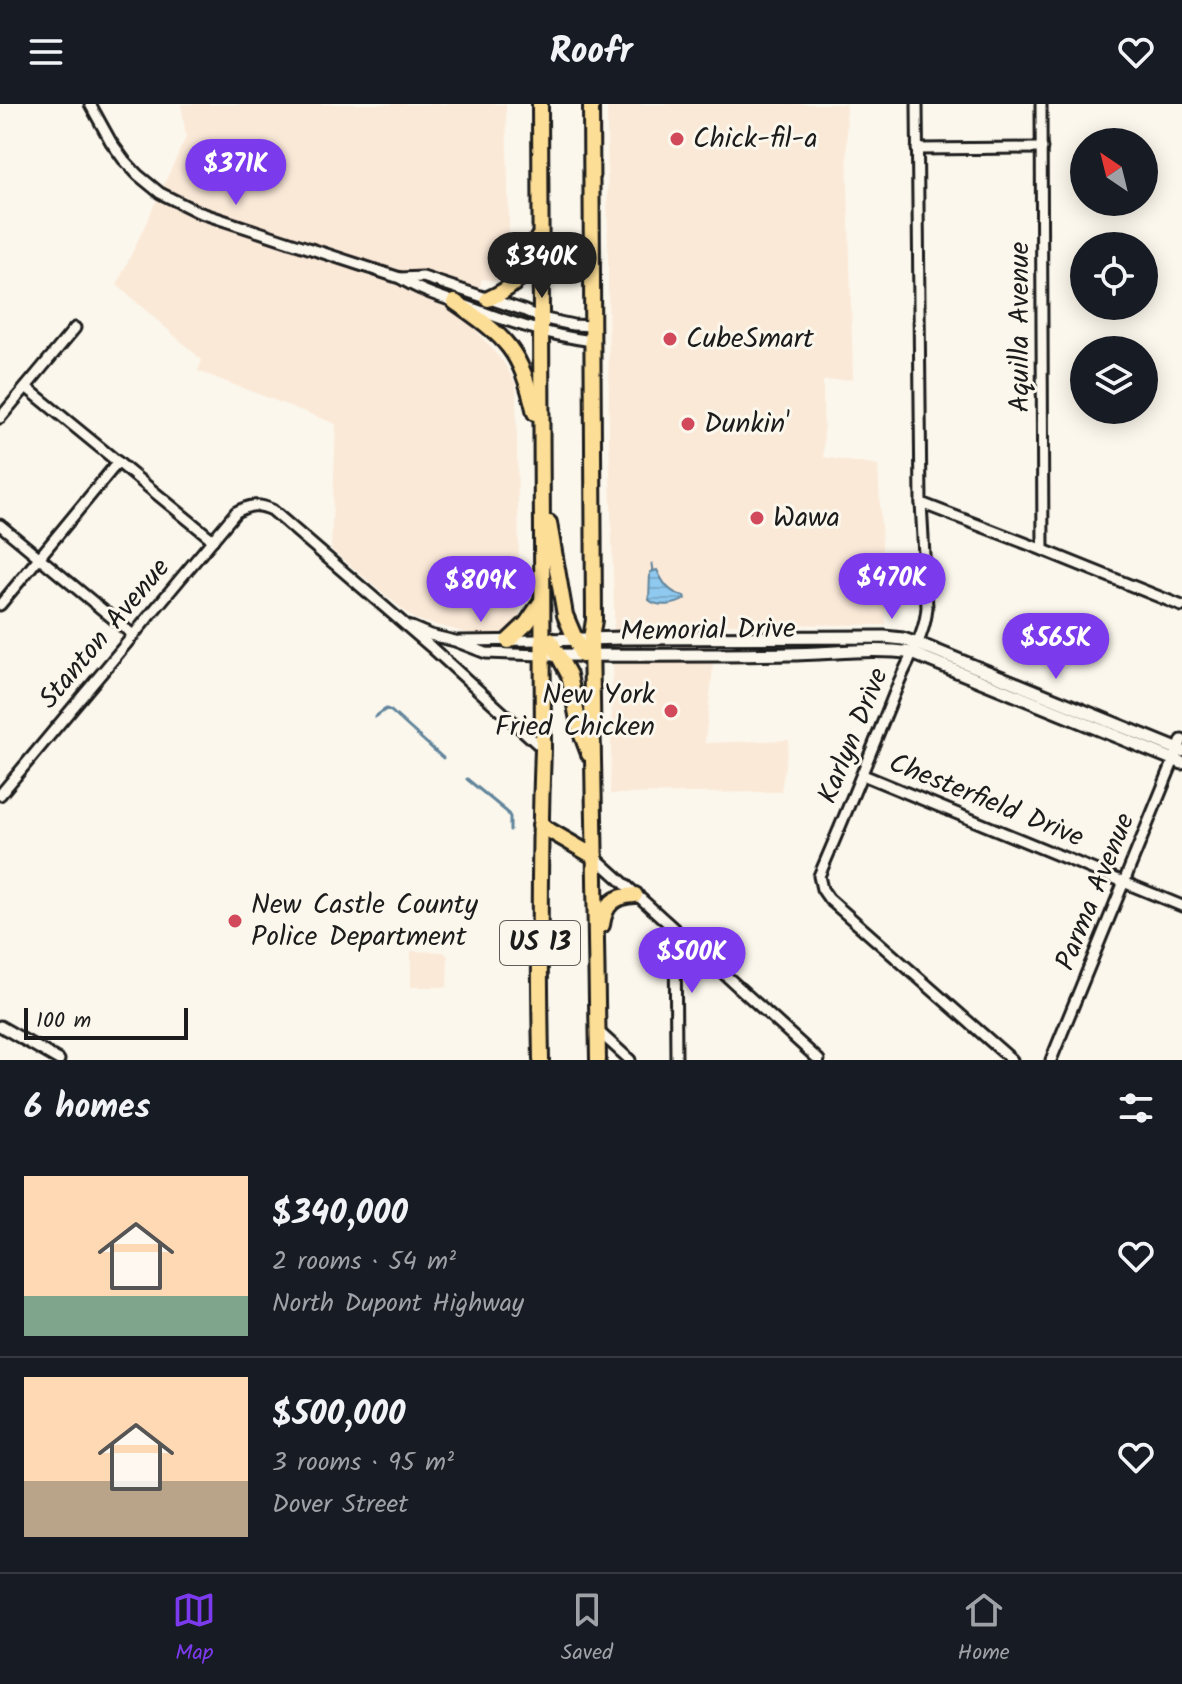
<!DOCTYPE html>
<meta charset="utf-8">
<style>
:root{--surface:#171b24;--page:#242831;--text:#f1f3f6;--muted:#9ea1a6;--line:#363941;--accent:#7c3aed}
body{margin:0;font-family:Kalam,sans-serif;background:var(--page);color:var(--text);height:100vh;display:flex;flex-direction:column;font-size:30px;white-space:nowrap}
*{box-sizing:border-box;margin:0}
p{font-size:26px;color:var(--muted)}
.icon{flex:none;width:44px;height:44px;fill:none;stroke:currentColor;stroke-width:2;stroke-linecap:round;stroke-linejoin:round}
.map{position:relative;height:956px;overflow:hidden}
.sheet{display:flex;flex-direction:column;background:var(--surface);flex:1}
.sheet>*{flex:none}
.needle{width:52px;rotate:325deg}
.controls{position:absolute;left:1070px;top:24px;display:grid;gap:16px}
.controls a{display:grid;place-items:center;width:88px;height:88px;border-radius:50%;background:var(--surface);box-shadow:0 4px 20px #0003;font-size:40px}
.scale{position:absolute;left:24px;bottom:20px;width:164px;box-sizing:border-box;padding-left:8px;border:4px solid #1c1c1c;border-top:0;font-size:22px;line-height:28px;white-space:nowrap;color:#1c1c1c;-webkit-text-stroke:6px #fbf7ec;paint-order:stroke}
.price{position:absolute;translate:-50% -68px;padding:0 18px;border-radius:28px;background:var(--accent);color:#fff;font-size:26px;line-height:52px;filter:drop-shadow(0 2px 4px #0008)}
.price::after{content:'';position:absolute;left:50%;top:48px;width:24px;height:18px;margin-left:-12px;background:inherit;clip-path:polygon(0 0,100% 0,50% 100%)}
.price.on{background:#222;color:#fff}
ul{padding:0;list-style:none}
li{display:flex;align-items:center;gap:24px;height:200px;padding:0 24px}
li+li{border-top:2px solid var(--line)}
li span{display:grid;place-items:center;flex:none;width:224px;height:160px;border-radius:0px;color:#555}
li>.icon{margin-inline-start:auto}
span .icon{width:96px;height:96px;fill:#fffc;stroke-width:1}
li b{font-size:34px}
h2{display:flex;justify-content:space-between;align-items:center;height:96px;padding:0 24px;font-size:34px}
header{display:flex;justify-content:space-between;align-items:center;height:104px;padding:0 24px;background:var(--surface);font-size:36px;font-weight:600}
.tab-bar{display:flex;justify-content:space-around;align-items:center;height:112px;border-top:2px solid var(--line);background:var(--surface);font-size:22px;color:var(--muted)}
.tab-bar a{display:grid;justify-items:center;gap:4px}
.tab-bar .on{color:var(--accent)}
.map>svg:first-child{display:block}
.built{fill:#fbe9d8}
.water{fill:url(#water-rules);stroke:#61849b;stroke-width:2}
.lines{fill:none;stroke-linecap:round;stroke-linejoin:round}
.stream{stroke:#61849b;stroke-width:3}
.minor-casing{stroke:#1c1c1c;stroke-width:15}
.tertiary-casing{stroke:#1c1c1c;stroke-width:17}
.trunk-casing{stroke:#1c1c1c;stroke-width:20}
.minor{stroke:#fbf7ec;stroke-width:9}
.tertiary{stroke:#fbf7ec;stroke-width:11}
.trunk{stroke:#fdde96;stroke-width:14}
.poi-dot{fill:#d1495b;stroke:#fbf7ec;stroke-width:3}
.labels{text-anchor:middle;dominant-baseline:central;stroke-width:6;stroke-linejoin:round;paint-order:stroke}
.shield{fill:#fbf7ec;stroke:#5f5e5a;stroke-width:2}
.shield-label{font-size:26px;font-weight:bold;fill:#1c1c1c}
.poi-label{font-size:28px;fill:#1c1c1c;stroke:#fbf7ec;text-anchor:start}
.street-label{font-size:28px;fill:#1c1c1c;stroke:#fbf7ec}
</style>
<header><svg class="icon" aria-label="menu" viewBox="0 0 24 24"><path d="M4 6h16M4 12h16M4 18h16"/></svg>Roofr<svg class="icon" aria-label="heart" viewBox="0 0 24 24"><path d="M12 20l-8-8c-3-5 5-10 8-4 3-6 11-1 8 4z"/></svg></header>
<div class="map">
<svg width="1182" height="956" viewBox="0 0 1182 956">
<defs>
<pattern id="water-rules" width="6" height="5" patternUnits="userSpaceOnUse" patternTransform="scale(2)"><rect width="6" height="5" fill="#8fc9ef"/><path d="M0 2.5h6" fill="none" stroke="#7baccc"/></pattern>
</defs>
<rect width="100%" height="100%" fill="#fbf7ec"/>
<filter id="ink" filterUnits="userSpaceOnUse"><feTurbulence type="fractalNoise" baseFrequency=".0125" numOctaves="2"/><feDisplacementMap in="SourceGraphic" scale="16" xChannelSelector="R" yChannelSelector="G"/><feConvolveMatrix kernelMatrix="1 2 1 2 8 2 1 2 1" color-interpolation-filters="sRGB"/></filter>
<g filter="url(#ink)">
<g class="built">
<path d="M181 0H506L510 160 495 177 482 175 470 219 504 259 516 280 520 518 508 528 496 530 467 529 414 515 331 445 336 320 198 267 202 256 117 181 186 33Z"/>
<path d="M607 0H846L853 275 823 277 824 353 878 362 886 521 712 520 713 563 705 639 789 636 781 688 610 690 614 507 609 337Z"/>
<path d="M411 847 444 848 448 852 447 883H411Z"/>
</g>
<path class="water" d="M657 466C663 479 669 489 684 492L685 495C676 501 658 504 649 496L650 468Z"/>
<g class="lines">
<g class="stream">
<path d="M652 460 653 467"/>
<path d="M375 613 386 605 391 607 443 654"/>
<path d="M467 675 507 708 510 713V726"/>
</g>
<g class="minor-casing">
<g id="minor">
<path d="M90 0 111 38 124 56 138 71 160 89 198 108 400 174C420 187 441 193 464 201 506 217 547 231 592 237"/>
<path d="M917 0 921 399 927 503C925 532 910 552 899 578 873 643 847 708 819 772L822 785 829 795 1012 956"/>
<path d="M1041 0 1043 446"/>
<path d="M917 45 1042 44"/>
<path d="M400 174 423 173 523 206 541 214 573 221 592 222"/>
<path d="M26 283 213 436"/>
<path d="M0 314 75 224"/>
<path d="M921 399 1043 446 1182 502"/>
<path d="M0 421 133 531"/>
<path d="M0 501 118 358"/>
<path d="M411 523 430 531 455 537 486 549 542 551"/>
<path d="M459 537 542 536"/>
<path d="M863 671 1182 802"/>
<path d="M0 691 236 408C249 401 258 399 272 406L431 543 543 645"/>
<path d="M595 753 819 956"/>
<path d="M675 826 676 956"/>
<path d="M0 922 59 956"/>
<path d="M598 927 630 956"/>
<path d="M1051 956 1182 636"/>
</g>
</g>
<g class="tertiary-casing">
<g id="tertiary">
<path d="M544 536 624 534 884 533 903 535 929 544 1182 647"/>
<path d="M552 551C631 551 709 552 788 550 830 550 870 543 912 549L1182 659"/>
</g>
</g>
<g class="trunk-casing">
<g id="trunk">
<path d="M540 0 543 645C539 749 539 852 541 956"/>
<path d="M591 0 594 516 591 535 598 956"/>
<path d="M488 195C525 178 523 169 538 134"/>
<path d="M455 198C508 235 520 245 535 309"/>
<path d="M549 419 565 511 582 551"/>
<path d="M550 536 569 571 580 626 589 650"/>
<path d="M508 537 527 519 542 497"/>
<path d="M540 721 595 753"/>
<path d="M602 821C605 800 614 792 635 791"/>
</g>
</g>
<use href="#minor" class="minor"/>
<use href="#tertiary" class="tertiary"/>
<use href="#trunk" class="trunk"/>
</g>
</g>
<g class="poi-dot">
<circle cx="677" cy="35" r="8"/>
<circle cx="670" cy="235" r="8"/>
<circle cx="688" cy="320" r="8"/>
<circle cx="757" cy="414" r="8"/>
<circle cx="671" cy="607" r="8"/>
<circle cx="235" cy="817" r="8"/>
</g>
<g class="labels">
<rect class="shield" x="500" y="817" width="80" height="44" rx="6"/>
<g class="shield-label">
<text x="540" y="839">US 13</text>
</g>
<g class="poi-label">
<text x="693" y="35">Chick-fil-a</text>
<text x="686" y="235">CubeSmart</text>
<text x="704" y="320">Dunkin'</text>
<text x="773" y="414">Wawa</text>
<text x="655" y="591" text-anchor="end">New York<tspan x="655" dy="32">Fried Chicken</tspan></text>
<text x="251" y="801">New Castle County<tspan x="251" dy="32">Police Department</tspan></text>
</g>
<g class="street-label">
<text transform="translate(1020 223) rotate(-90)">Aquilla Avenue</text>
<text transform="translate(708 527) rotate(-1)">Memorial Drive</text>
<text transform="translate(105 530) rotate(-50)">Stanton Avenue</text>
<text transform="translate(854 632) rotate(-68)">Karlyn Drive</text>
<text transform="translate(986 697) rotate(22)">Chesterfield Drive</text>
<text transform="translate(1096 788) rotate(-68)">Parma Avenue</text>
</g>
</g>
</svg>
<div class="controls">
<a><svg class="needle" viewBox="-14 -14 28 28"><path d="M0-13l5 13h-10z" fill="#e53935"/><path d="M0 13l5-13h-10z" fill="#9ea1a6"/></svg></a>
<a><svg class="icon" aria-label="locate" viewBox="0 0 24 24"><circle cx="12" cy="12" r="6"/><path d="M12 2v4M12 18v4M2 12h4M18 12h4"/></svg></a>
<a><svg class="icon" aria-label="layers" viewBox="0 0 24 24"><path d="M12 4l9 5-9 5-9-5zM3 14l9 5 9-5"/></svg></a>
</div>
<div class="scale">100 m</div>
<b class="price" style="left:236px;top:103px">$371K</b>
<b class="price on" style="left:542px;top:196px">$340K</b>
<b class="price" style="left:892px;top:517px">$470K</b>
<b class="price" style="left:481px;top:520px">$809K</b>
<b class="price" style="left:1056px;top:577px">$565K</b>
<b class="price" style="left:692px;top:891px">$500K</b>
</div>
<section class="sheet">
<h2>6 homes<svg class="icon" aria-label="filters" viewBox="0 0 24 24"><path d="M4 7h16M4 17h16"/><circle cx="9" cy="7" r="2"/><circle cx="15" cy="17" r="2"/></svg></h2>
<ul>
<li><span style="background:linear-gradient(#ffd9b3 75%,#7fa58c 0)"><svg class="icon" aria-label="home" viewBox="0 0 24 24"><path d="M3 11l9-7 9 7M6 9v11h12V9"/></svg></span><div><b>$340,000</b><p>2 rooms · 54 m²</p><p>North Dupont Highway</p></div><svg class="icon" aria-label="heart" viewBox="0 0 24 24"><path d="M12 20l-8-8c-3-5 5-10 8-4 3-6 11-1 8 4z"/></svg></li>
<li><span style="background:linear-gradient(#ffd9b3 65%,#b9a48a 0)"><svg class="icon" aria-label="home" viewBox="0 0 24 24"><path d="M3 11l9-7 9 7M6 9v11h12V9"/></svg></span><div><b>$500,000</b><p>3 rooms · 95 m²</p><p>Dover Street</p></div><svg class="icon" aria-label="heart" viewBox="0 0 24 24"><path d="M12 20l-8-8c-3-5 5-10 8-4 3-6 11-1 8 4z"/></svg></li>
</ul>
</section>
<nav class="tab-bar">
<a class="on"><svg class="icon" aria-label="map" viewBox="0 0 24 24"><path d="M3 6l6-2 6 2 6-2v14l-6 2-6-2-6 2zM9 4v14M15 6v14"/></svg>Map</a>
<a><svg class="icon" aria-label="saved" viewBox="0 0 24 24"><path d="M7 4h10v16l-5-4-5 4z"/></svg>Saved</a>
<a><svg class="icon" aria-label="home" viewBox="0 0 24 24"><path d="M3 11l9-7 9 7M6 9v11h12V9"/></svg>Home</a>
</nav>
